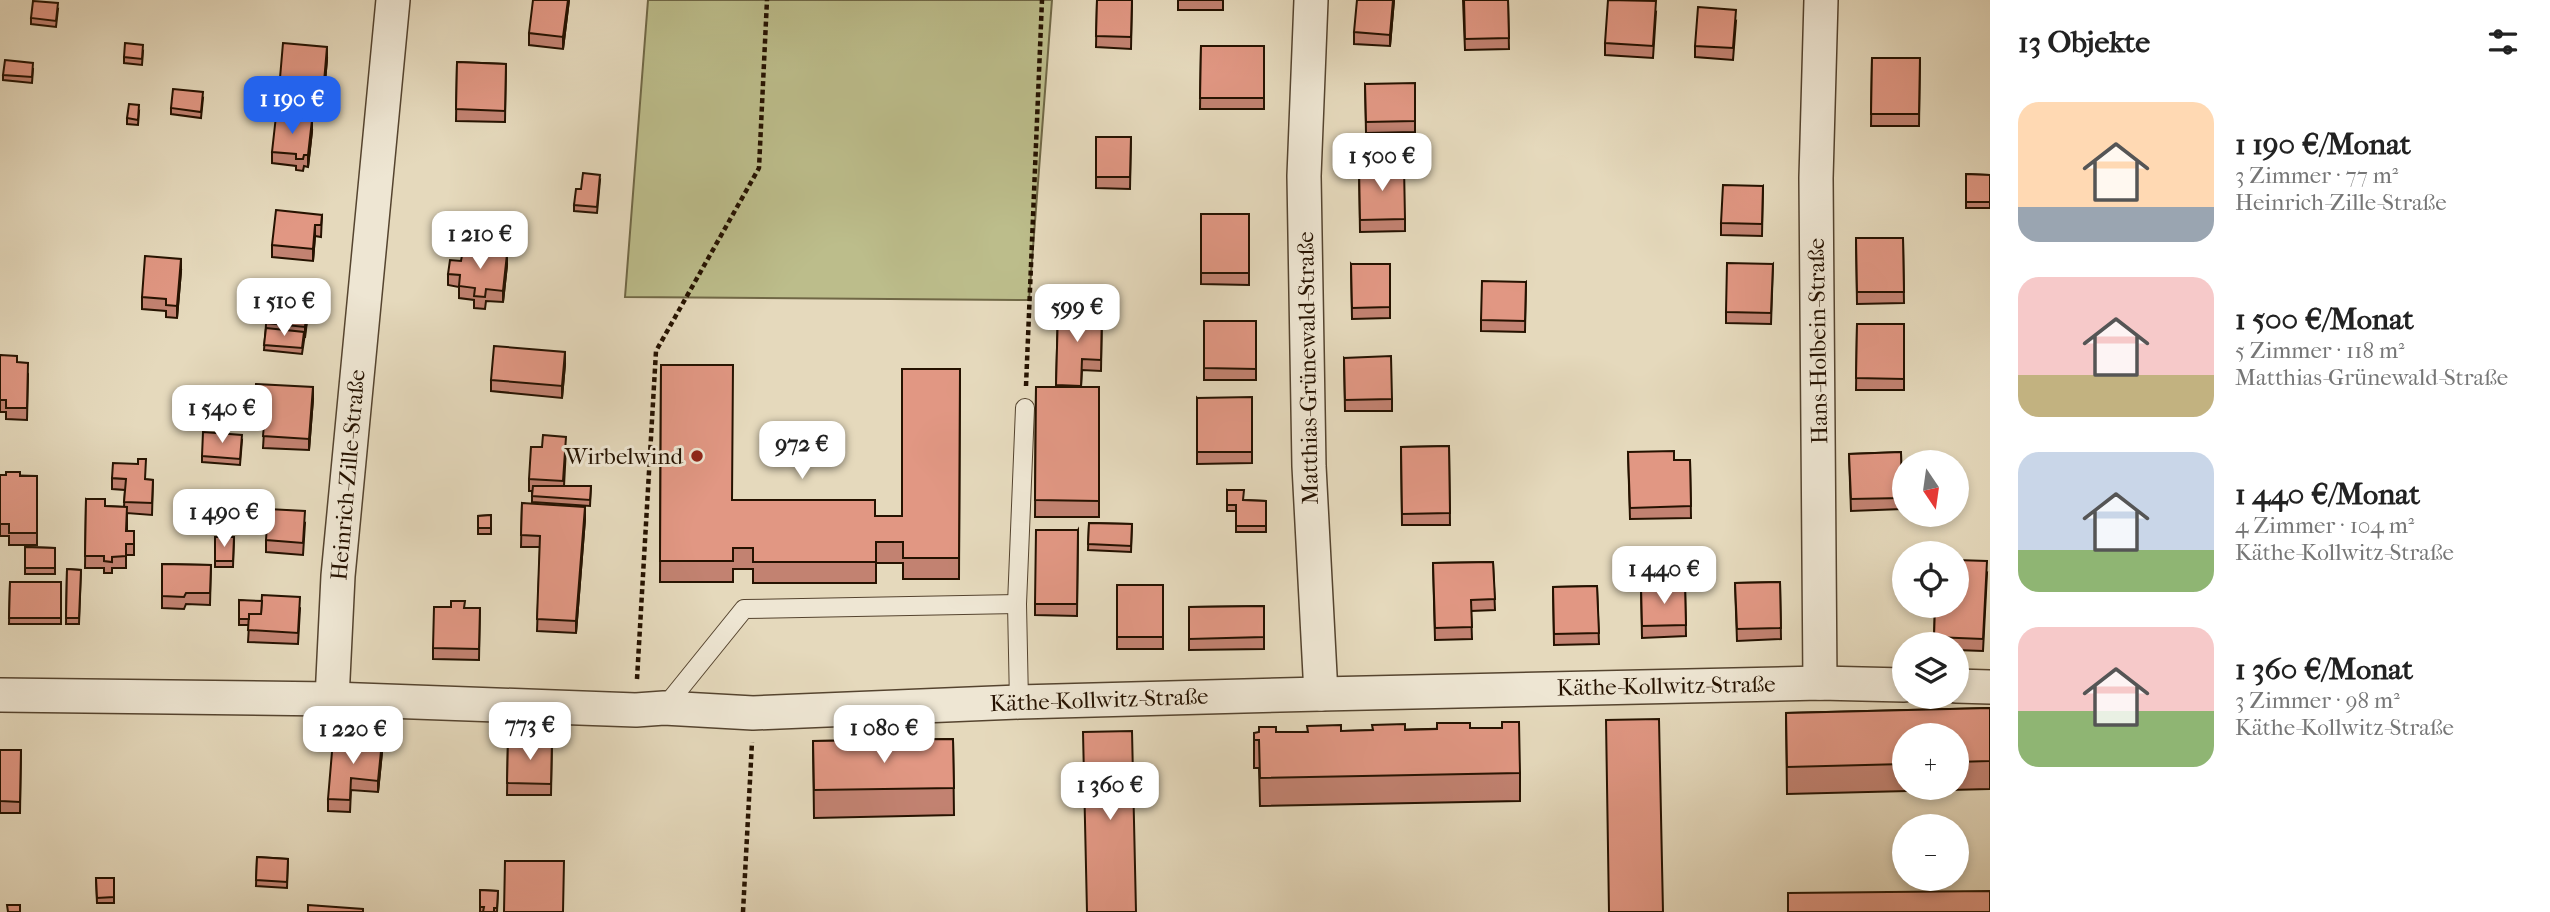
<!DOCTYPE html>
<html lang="de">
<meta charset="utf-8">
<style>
:root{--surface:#fff;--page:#f6f6f6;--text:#222;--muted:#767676;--accent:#2563eb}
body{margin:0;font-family:"IM FELL French Canon",serif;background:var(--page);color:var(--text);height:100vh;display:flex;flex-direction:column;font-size:26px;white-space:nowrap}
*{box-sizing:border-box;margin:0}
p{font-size:23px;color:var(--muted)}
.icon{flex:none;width:38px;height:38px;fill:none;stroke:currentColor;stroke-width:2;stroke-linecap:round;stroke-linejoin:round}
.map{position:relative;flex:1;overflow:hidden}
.side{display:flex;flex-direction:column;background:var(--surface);width:560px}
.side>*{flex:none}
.needle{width:46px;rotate:167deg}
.tools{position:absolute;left:1892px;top:450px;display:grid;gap:14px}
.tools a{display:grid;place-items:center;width:77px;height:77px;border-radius:50%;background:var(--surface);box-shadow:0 4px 10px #0003;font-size:35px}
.price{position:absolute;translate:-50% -60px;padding:0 16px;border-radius:14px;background:#fff;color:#222;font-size:23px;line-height:46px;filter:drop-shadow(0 2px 4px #0008)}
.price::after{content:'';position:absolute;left:50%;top:42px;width:21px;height:16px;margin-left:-10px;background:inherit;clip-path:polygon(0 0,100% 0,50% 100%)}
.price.selected{background:var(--accent);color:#fff}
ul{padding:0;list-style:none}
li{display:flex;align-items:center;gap:21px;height:175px;padding:0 28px}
li span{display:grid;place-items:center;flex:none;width:196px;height:140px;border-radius:21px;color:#555}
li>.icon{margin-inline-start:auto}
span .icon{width:84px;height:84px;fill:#fffc;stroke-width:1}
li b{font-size:30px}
h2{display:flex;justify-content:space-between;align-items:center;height:84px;padding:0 28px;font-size:30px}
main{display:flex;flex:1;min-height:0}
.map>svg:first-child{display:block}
.green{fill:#bcbd8b;stroke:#706846;stroke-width:2}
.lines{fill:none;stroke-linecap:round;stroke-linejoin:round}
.service-casing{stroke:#55442f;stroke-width:20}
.minor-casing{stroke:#55442f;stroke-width:36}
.path{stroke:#251200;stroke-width:4.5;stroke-dasharray:5 3.5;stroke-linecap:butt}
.service{stroke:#eee6d3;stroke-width:18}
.minor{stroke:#eee6d3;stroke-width:33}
.wall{fill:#c28271;stroke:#251200;stroke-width:2;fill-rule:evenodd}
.shaded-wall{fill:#9e6a5c;stroke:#251200;stroke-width:2}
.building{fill:#e19783;stroke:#251200;stroke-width:2}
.poi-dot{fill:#8f2418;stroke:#eee6d3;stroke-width:2.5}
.labels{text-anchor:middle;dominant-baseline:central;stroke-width:6;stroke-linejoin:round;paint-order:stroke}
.street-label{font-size:23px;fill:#251200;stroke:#eee6d3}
.poi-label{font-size:23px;fill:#251200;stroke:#eee6d3;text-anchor:end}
</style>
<main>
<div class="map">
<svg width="1990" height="912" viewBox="0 0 1990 912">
<rect width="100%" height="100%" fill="#e5d9bc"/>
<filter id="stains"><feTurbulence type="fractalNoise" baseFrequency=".00286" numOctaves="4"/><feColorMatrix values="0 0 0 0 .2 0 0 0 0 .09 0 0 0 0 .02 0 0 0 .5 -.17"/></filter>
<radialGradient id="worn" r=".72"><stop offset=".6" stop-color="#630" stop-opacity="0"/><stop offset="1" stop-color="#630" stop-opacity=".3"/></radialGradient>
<path class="green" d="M648 0H1052L1029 300 625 297Z"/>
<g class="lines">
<g class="service-casing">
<g id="service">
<path d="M1019 702 1017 604 1025 408"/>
<path d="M664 708 744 609 1017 604"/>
</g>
</g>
<g class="minor-casing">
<g id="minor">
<path d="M1311 0 1304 176 1309 466 1321 694"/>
<path d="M1820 683 1816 178 1821 0"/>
<path d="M1956 686 1990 687"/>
<path d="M0 695 332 699 636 710 664 708 753 713 1019 702 1321 694 1820 683 1904 685"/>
<path d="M332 699 338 576 393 0"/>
</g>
</g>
<g class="path">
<path d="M1026 386 1042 0"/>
<path d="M637 679 656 351 759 168 767 0"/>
<path d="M743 912 752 742"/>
</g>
<use href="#service" class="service"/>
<use href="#minor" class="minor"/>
</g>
<g class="wall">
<path d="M569 0 563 49 529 45V33Z"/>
<path d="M1097 0H1132L1131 49 1096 47Z"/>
<rect x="1178" y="0" width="45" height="10"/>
<path d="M1394 0 1390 46 1354 44V32Z"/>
<path d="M1463 0H1508L1509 49 1465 50Z"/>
<path d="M58 9 56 27 31 24V18Z"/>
<path d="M1656 12 1653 58 1605 55V43Z"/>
<path d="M1736 21 1733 60 1695 57V46Z"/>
<path d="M1201 46H1264V109H1200Z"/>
<path d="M143 51 142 65 124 63V57Z"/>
<path d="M1872 58H1920L1919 126H1871Z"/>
<path d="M327 59 324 94 280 89V78Z"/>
<path d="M457 62 506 64 505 122 456 121Z"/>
<path d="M33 69 32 83 3 80V75Z"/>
<path d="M1365 84 1415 121V132L1366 133Z"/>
<path d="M203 98 201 118 171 114V108Z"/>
<path d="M139 111 138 125 127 124V118Z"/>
<path d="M312 131 308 167 304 166 303 171 296 170V166L272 163V152Z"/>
<path d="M1096 137H1131L1130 189 1096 188Z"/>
<path d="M1359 167 1405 219V231L1360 232Z"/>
<path d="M1966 174 1990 175V208H1966Z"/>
<path d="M600 180 597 213 574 211V205L581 189Z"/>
<path d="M1763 186 1762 236 1721 235V223Z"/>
<path d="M1201 214H1249V285L1201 284Z"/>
<path d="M322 215 321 237 315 236 313 261 272 257V245Z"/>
<path d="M1856 238H1903L1904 303 1857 304Z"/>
<path d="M1351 264 1390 307V318L1352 319Z"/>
<path d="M1773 264 1771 324 1726 323V312Z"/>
<path d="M507 265 503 302 486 301 485 309 474 308V300L459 298V287L448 285V274Z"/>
<path d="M181 271 177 318 166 317V311L142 309V297Z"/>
<path d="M1526 282 1525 332 1481 331V320Z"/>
<path d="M269 287 316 303 315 314 308 313 302 354 264 350Z"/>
<path d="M1058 310 1102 312 1101 371 1082 370 1081 387H1099V517H1035L1036 387H1056Z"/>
<rect x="1204" y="321" width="52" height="59"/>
<path d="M1857 324H1904V390H1856Z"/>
<path d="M0 355 17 362 28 374 27 420 6 419V412H0Z"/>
<path d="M1344 358 1392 399V411H1345Z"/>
<path d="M565 364 562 398 491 391V380Z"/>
<path d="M661 365 732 500 875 516H902L960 369 959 579H903V563H876V583H753V569H733V582H660Z"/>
<path d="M1197 398 1252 452V463L1197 464Z"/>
<path d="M313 399 309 450 263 448 265 415 255 414V403Z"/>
<path d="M242 440 240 465 202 462V456Z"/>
<path d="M1449 446 1450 525H1402L1401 447Z"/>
<path d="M566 448 564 486H591L590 506 532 502V491H529V479Z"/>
<path d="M1628 452 1674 460H1690L1691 518 1630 519Z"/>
<path d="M1901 452 1902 509 1851 511 1849 454Z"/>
<path d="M0 475 37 476V545H9V536H0Z"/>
<path d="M112 478 153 480 152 515 127 513V531H134V555H126V568H112V573H104V568H85L86 499 105 506 124 507 125 490 112 489Z"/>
<path d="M1227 490 1243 500 1266 501V532H1236V511H1227Z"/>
<path d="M522 503 585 519 576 633 537 631 540 547H521Z"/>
<path d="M491 515V534H478V516Z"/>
<path d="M305 523 303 555 266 552V540Z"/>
<path d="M1089 523 1132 524 1131 552 1088 550Z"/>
<path d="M1078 530 1077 616 1035 615V604Z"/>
<path d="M215 537H234L233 567H215Z"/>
<path d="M25 547 55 548V574H25Z"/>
<path d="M1493 562 1495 610 1471 611 1472 639 1435 640 1433 563Z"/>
<path d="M162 564 211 565 210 605 186 604 184 609 162 608Z"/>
<path d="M67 569 81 570 79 624H66Z"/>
<path d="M1987 573 1983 651 1956 650V644H1934L1935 606Z"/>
<path d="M10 582H61V624H9Z"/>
<path d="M1780 582 1781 639 1737 641 1735 583Z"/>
<rect x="1117" y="585" width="46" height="64"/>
<path d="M1685 585 1686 636 1642 638 1641 586Z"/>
<path d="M1597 586 1599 644 1554 645 1553 587Z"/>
<path d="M239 600 300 608 298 644 248 642 249 625H239Z"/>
<path d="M1264 606V649L1189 650V607Z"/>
<path d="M465 608H480L479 660 433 659V648Z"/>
<path d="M1990 708V789L1787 794 1786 713ZM1904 735H1956V788H1904Z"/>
<path d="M1470 728 1520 773V801L1260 806 1259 768H1254V733Z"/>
<path d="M508 739 552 740 551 795H507Z"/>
<path d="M953 739 954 815 814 818 813 741Z"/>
<path d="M0 750H21L20 813H0Z"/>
<path d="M382 752 378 792 351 790 350 812 328 811V799Z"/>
<path d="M257 857 288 859 287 888 256 886Z"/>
<path d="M96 878H114V903H97Z"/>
<path d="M480 890 498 891 497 912H480Z"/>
</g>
<g class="shaded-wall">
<path d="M568 0H569L563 49V37Z"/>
<path d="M1393 0H1394L1390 46V35Z"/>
<path d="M327 47V59L324 94V82Z"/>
<path d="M312 120V131L308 167V155Z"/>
<path d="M315 225V236L313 261V249Z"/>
<path d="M507 254V265L503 302V291Z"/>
<path d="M181 259V271L177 318V306Z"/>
<path d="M308 302V313L305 338V327Z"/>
<path d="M565 352V364L562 398V386Z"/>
<path d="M313 387V399L309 450V439Z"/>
<path d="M585 507V519L576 633V621Z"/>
<path d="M382 741V752L378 792V781Z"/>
</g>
<g class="building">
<path d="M533 0H568L563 37 529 33Z"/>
<path d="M1097 0H1132L1131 37 1096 36Z"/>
<path d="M1357 0H1393L1390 35 1354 32Z"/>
<path d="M1464 0H1508L1509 38 1465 39Z"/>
<path d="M1608 0 1656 1 1653 46 1605 43Z"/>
<path d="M33 1 58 3 56 21 31 18Z"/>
<path d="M1698 7 1736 10 1733 48 1695 46Z"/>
<path d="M125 43 143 45 142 59 124 57Z"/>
<path d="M283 43 327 47 324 82 280 78Z"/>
<path d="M1201 46H1264V98H1200Z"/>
<path d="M1872 58H1920L1919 114H1871Z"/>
<path d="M5 60 33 63 32 77 3 75Z"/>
<path d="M457 62 506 64 505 111 456 109Z"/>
<path d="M1415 83V121L1366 122 1365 84Z"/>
<path d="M173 89 203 92 201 112 171 108Z"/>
<path d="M129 104 139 105 138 120 127 118Z"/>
<path d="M276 116 312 120 308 155H304L303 159H296V154L272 152Z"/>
<path d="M1096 137H1131L1130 177H1096Z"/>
<path d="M1404 166 1405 219 1360 220 1359 167Z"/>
<path d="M583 173 600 175 597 207 574 205 576 189H581Z"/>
<path d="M1966 174 1990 175V202H1966Z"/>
<path d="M1723 185 1763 186 1762 224 1721 223Z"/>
<path d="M276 210 322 215 321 225H315L313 249 272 245Z"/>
<rect x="1201" y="214" width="48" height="59"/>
<path d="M1856 238H1903L1904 292H1857Z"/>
<path d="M463 250 507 254 503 291 486 289 485 297 474 296 475 288 459 286 460 275 448 274 450 260 461 261Z"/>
<path d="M145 256 181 259 177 306 166 305V299L142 297Z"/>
<path d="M1727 263 1773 264 1771 313 1726 312Z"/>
<path d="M1351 264H1390V307L1352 308Z"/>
<path d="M1482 281 1526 282 1525 321 1481 320Z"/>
<path d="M269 287 316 292 315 303 308 302 305 327 266 323Z"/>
<path d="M1058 310 1102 312 1101 360 1082 359 1081 386 1056 385Z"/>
<path d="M1204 321H1256V369L1204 368Z"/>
<path d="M1857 324H1904V379L1856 378Z"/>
<path d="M266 328 304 332 302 348 264 345Z"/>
<path d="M494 346 565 352 562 386 491 380Z"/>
<path d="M0 355 17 356V362L28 363 27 408H6V400H0Z"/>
<path d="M1391 356 1392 399 1345 400 1344 358Z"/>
<path d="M661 365H733L732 500H875V516H902V369H960L959 558H903V542H876V562H753V548H733V561H660Z"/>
<path d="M256 384 313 387 309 439 263 436 266 403H255Z"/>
<path d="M1036 387H1099V501L1035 500Z"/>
<path d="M1252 397V452H1197V398Z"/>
<path d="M203 432 242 435 240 459 202 456Z"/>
<path d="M543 435 566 437 563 481 529 479 531 447H542Z"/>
<path d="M1449 446 1450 513 1402 514 1401 447Z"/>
<path d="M1674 451V460H1690L1691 506 1630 508 1628 452Z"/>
<path d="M1901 452 1902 498 1851 499 1849 454Z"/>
<path d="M138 459H146L145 479 153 480 152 503 124 502 126 479 112 478 113 463 138 464Z"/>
<path d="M6 472H20V476H37V533H9V524H0V475H6Z"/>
<path d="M533 486H591L590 500 532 496Z"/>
<path d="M1227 490H1244L1243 500 1266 501V526H1236V505H1227Z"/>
<path d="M86 499H105V506L127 507 126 531H134V544H126V556L112 557V562L104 561V556H85Z"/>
<path d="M522 503 585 507 576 621 537 619 540 536 521 535Z"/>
<path d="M268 509 305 511 303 543 266 540Z"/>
<path d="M491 515V528H478V516Z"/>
<path d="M1089 523 1132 524 1131 546 1088 544Z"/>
<path d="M1036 530H1078L1077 604H1035Z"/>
<path d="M215 537H234L233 561H215Z"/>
<path d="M25 547 55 548V568H25Z"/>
<path d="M1956 560 1987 561 1983 639 1934 637 1935 606H1956Z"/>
<path d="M1493 562 1495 599 1471 600 1472 627 1435 628 1433 563Z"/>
<path d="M162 564 211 565 210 593H186L184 597 162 596Z"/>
<path d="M67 569 81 570 79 618H66Z"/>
<path d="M10 582H61V618H9Z"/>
<path d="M1780 582 1781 628 1737 629 1735 583Z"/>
<rect x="1117" y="585" width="46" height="52"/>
<path d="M1685 585 1686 625 1642 626 1641 586Z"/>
<path d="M1597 586 1599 633 1554 634 1553 587Z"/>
<path d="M262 595 300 597 298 633 248 630 249 614H261Z"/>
<path d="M239 600 262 601 261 614H249V619H239Z"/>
<path d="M451 601H465L464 608H480L479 649 433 648 434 607H451Z"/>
<path d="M1264 606V637L1189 639V607Z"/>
<path d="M1990 708V761L1956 762V735H1904V764L1787 767 1786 713Z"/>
<path d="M1659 719 1663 912H1609L1606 720Z"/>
<path d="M1502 722H1519L1520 773 1260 778 1259 740H1254V733L1259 732V727H1276V732H1308L1307 726 1341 725V731L1373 730 1372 725 1405 724V730L1437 729V723H1470V728H1502Z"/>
<path d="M1132 731 1136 912H1087L1083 732Z"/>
<path d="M357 739 382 741 378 781 351 778 350 800 328 799 333 740 356 743Z"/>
<path d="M508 739 552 740 551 784 507 783Z"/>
<path d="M953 739 954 788 814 790 813 741Z"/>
<path d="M0 750H21L20 802 0 801Z"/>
<path d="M257 857 288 859 287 882 256 880Z"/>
<path d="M505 861H564L563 912H504Z"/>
<path d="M96 878H114V897L97 898Z"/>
<path d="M480 890 498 891 497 908H494V912H483L484 907H480Z"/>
<path d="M1990 891V912H1788V893Z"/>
<path d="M7 905H20V912H8Z"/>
<path d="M308 905 363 909V912H308Z"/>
</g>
<circle class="poi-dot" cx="697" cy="456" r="7"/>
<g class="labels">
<g class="street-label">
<text transform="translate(1818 341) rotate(-91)">Hans-Holbein-Straße</text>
<text transform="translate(1308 368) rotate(-91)">Matthias-Grünewald-Straße</text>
<text transform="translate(348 475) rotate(-85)">Heinrich-Zille-Straße</text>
<text transform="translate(1666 686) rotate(-1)">Käthe-Kollwitz-Straße</text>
<text transform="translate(1099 700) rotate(-2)">Käthe-Kollwitz-Straße</text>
</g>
<g class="poi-label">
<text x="683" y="456">Wirbelwind</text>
</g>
</g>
<rect width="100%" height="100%" filter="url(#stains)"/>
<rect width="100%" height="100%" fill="url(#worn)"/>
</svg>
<div class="tools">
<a><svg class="needle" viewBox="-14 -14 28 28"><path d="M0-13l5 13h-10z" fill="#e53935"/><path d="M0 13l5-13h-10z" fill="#767676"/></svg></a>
<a><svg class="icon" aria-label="locate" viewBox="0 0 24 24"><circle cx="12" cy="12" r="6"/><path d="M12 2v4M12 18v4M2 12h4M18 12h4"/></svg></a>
<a><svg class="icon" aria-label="layers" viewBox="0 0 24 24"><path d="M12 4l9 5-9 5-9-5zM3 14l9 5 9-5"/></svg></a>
<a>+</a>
<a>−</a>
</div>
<b class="price selected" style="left:292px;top:136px">1 190 €</b>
<b class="price" style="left:1382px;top:193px">1 500 €</b>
<b class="price" style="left:480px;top:271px">1 210 €</b>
<b class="price" style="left:284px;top:338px">1 510 €</b>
<b class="price" style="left:1077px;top:344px">599 €</b>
<b class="price" style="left:222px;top:445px">1 540 €</b>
<b class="price" style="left:802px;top:481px">972 €</b>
<b class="price" style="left:224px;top:549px">1 490 €</b>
<b class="price" style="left:1664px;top:606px">1 440 €</b>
<b class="price" style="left:530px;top:762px">773 €</b>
<b class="price" style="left:884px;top:765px">1 080 €</b>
<b class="price" style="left:353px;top:766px">1 220 €</b>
<b class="price" style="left:1110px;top:822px">1 360 €</b>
</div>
<section class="side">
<h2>13 Objekte<svg class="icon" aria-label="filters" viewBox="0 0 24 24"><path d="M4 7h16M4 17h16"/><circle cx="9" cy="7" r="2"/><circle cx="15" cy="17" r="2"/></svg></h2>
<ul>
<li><span style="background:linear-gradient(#ffd9b3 75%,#9aa5b1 0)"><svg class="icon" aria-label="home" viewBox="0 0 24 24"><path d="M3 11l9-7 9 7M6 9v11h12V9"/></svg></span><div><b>1 190 €/Monat</b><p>3 Zimmer · 77 m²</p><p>Heinrich-Zille-Straße</p></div></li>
<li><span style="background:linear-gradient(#f6c9c9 70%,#c2b280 0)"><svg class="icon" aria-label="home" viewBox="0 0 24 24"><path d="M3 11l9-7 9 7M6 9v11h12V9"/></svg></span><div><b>1 500 €/Monat</b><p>5 Zimmer · 118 m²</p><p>Matthias-Grünewald-Straße</p></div></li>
<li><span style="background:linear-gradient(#c9d6e8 70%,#8fb573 0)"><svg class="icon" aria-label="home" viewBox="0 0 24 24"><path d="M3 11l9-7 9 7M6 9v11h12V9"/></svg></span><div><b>1 440 €/Monat</b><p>4 Zimmer · 104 m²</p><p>Käthe-Kollwitz-Straße</p></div></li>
<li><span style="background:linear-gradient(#f6c9c9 60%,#8fb573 0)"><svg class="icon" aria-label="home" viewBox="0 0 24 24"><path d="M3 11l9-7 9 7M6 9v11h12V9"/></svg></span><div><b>1 360 €/Monat</b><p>3 Zimmer · 98 m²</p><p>Käthe-Kollwitz-Straße</p></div></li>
</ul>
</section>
</main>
